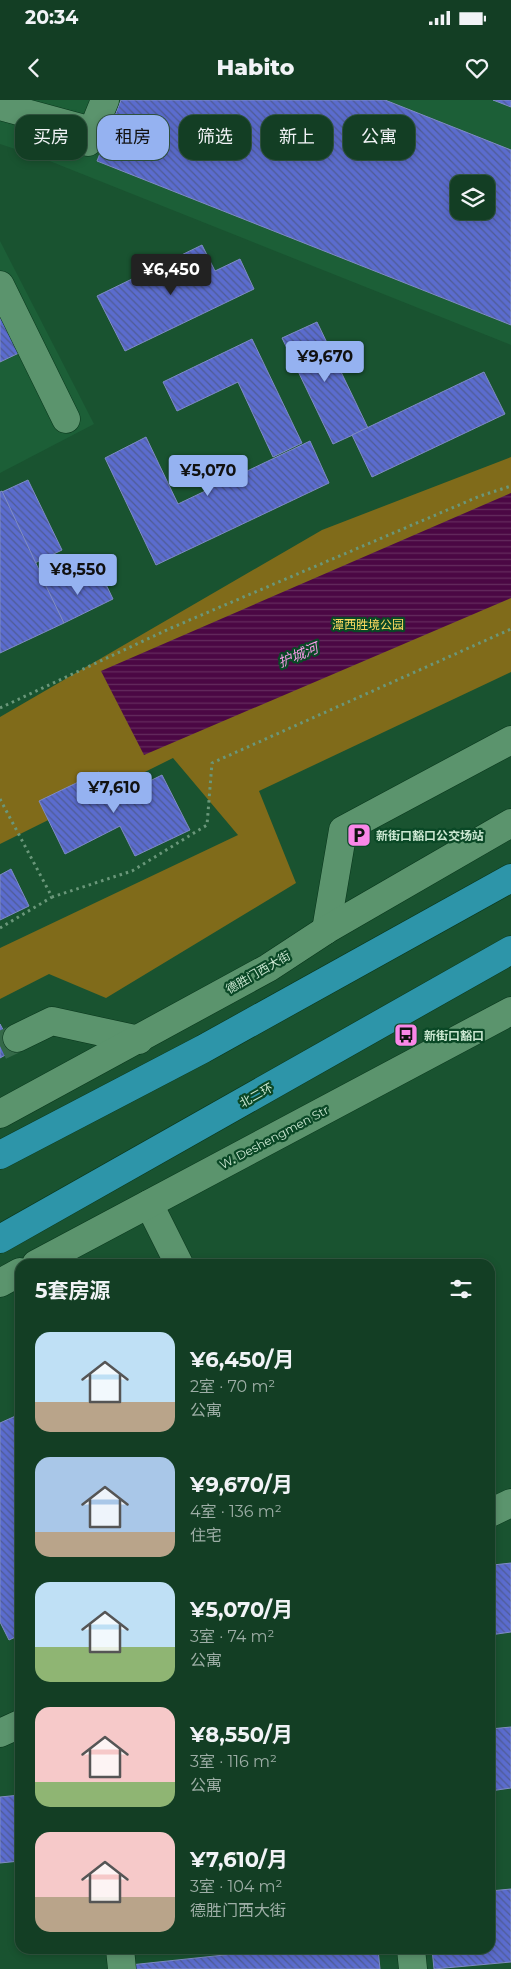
<!DOCTYPE html>
<html lang="zh">
<meta charset="utf-8">
<style>
:root{--surface:#133e24;--page:#204931;--text:#f1f3f6;--muted:#9daea6;--line:#325741;--accent:#95b2f1}
body{margin:0;font-family:Montserrat,"Noto Sans SC",sans-serif;background:var(--page);color:var(--text);height:100vh;display:flex;flex-direction:column;font-size:19px;white-space:nowrap}
*{box-sizing:border-box;margin:0}
p{font-size:16px;color:var(--muted)}
.icon{flex:none;width:28px;height:28px;fill:none;stroke:currentColor;stroke-width:2;stroke-linecap:round;stroke-linejoin:round}
.map{position:relative;flex:1;overflow:hidden}
.panel{position:absolute;left:15px;top:1159px;width:480px;height:695px;display:flex;flex-direction:column;background:var(--surface);border-radius:15px;box-shadow:0 2px 8px #0003,0 0 0 1px var(--line)}
.panel>*{flex:none}
.guide{position:absolute;left:15px;top:15px;width:481px;height:45px;display:flex;gap:10px}
.controls{position:absolute;left:450px;top:75px;display:grid;gap:10px}
.controls a{display:grid;place-items:center;width:45px;height:45px;border-radius:10px;background:var(--surface);box-shadow:0 2px 8px #0003,0 0 0 1px var(--line);font-size:25px}
.price{position:absolute;translate:-50% -42px;padding:0 11px;border-radius:5px;background:var(--accent);color:#111;font-size:16px;line-height:32px;filter:drop-shadow(0 1px 2px #0008)}
.price::after{content:'';position:absolute;left:50%;top:30px;width:15px;height:11px;margin-left:-8px;background:inherit;clip-path:polygon(0 0,100% 0,50% 100%)}
.price.current{background:#222;color:#fff}
ul{padding:0;list-style:none}
li{display:flex;align-items:center;gap:15px;height:125px;padding:0 20px}
li span{display:grid;place-items:center;flex:none;width:140px;height:100px;border-radius:15px;color:#555}
li>.icon{margin-inline-start:auto}
span .icon{width:60px;height:60px;fill:#fffc;stroke-width:1}
li b{font-size:21px}
h2{display:flex;justify-content:space-between;align-items:center;height:60px;padding:0 20px;font-size:21px}
.tag{padding:0 18px;border-radius:15px;background:var(--surface);box-shadow:0 2px 8px #0003,0 0 0 1px var(--line);font-size:18px;line-height:45px}
.tag.current{background:var(--accent);color:#111}
.status{display:flex;justify-content:space-between;align-items:center;height:35px;padding:0 25px;background:var(--surface);direction:ltr}
.status svg{height:14px;fill:currentColor}
header{display:flex;justify-content:space-between;align-items:center;height:65px;padding:0 20px;background:var(--surface);font-size:22px;font-weight:800}
.map>svg:first-child{display:block}
.built{fill:#1c5f37;fill-rule:evenodd}
.park{fill:#806b1a}
.water{fill:url(#water-rules)}
.building{fill:url(#building-back-hatch);stroke:#7f8cc3;fill-rule:evenodd}
.lines{fill:none;stroke-linecap:round;stroke-linejoin:round}
.minor-tunnel{stroke:#346948;stroke-width:28;stroke-dasharray:28 14;stroke-linecap:butt}
.minor-casing{stroke:#09361c;stroke-width:29}
.highway-casing{stroke:#09361c;stroke-width:29}
.path{stroke:#6a977a;stroke-width:3;stroke-dasharray:2.5 4;stroke-linecap:butt}
.minor{stroke:#5b946d;stroke-width:28}
.highway{stroke:#2d95a9;stroke-width:28}
.labels{text-anchor:middle;dominant-baseline:central;stroke-width:4.5;stroke-linejoin:round;paint-order:stroke}
.park-label{font-size:12px;fill:#fddb61;stroke:#0a4826}
.poi-label{font-size:12px;font-weight:bold;fill:#cae7d1;stroke:#0a4826;text-anchor:start}
.street-label{font-size:12px;fill:#cae7d1;stroke:#0a4826}
.water-label{font-size:14px;font-style:italic;fill:#f69ae6;stroke:#0a4826}
</style>
<div class="status"><b>20:34</b><svg viewBox="0 0 49 12"><path d="M0 12V9h3v3zM5 12V6h3v6zM10 12V3h3v9zM15 12V0h3v12zM26 1h20v11H26zM47 4h2v5h-2z"/></svg></div>
<header><svg class="icon" aria-label="back" viewBox="0 0 24 24"><path d="M15 5l-7 7 7 7"/></svg>Habito<svg class="icon" aria-label="heart" viewBox="0 0 24 24"><path d="M12 20l-8-8c-3-5 5-10 8-4 3-6 11-1 8 4z"/></svg></header>
<div class="map">
<svg width="511" height="1869" viewBox="0 0 511 1869">
<defs>
<pattern id="water-rules" width="6" height="5" patternUnits="userSpaceOnUse" patternTransform="scale(1.25)"><rect width="6" height="5" fill="#4b0744"/><path d="M0 2.5h6" fill="none" stroke="#642b5e"/></pattern>
<pattern id="building-back-hatch" width="6" height="6" patternUnits="userSpaceOnUse" patternTransform="scale(1.25)"><rect width="6" height="6" fill="#5b6cce"/><path d="M-1 5l2 2M0 0l6 6M5-1l2 2" fill="none" stroke="#4f5c95"/></pattern>
</defs>
<rect width="100%" height="100%" fill="#195330"/>
<g class="built">
<path d="M0 0H511V245L42 58 0 44ZM459 84H486V111H459Z"/>
<path d="M0 141 94 324 0 373Z"/>
</g>
<path class="park" d="M511 357V572L259 691 296 783 106 898 49 874 0 899V848L238 735 173 658 0 744V617L322 430Z"/>
<path class="water" d="M511 393V498L144 655 101 571Z"/>
<g class="building">
<path d="M121 0H385L511 50V225L97 61ZM459 84H486V111H459Z"/>
<path d="M493 0H511V7Z"/>
<path d="M202 145 215 171 240 159 254 189 125 251 97 196Z"/>
<path d="M0 208 21 252 0 262Z"/>
<path d="M317 222 368 328 333 344 282 238Z"/>
<path d="M252 239 302 343 273 357 238 282 177 311 163 282Z"/>
<path d="M484 272 505 314 372 377 352 335Z"/>
<path d="M146 337 178 404 310 341 329 383 156 465 105 358Z"/>
<path d="M28 380 62 450 35 463 2 392Z"/>
<path d="M2 391 64 523 0 553V392Z"/>
<path d="M72 474 78 485 101 474 113 499 64 523 46 486Z"/>
<path d="M99 672 113 699 162 675 190 730 135 756 120 726 65 754 39 701Z"/>
<path d="M11 769 29 806 0 820V775Z"/>
<path d="M0 924 14 950 0 958Z"/>
<path d="M20 1314V1535L9 1540 0 1522V1323Z"/>
<path d="M511 1463V1532L490 1535V1486L495 1485 493 1465Z"/>
<path d="M511 1627V1688L490 1691V1629Z"/>
<path d="M20 1695V1761L0 1763V1697Z"/>
<path d="M511 1789V1862L434 1869 432 1849H490V1791Z"/>
<path d="M281 1849H378L380 1869H131L130 1865Z"/>
</g>
<g class="lines">
<path class="minor-tunnel" d="M0 946 17 938"/>
<g class="minor-casing">
<g id="minor">
<path d="M0 6 92 31"/>
<path d="M88 42 105 0"/>
<path d="M0 185 66 319"/>
<path d="M326 830 343 730 511 640"/>
<path d="M17 938 52 921 139 940"/>
<path d="M0 1014 268 868 326 830 511 723"/>
<path d="M149 1104 179 1164"/>
<path d="M36 1164 511 911"/>
<path d="M0 1183 20 1172"/>
<path d="M490 1413 511 1403"/>
<path d="M0 1633 20 1624"/>
<path d="M120 1849 122 1869"/>
<path d="M411 1849 413 1869"/>
</g>
</g>
<g class="highway-casing">
<g id="highway">
<path d="M0 1055 203 949 511 778"/>
<path d="M0 1139 511 850"/>
</g>
</g>
<g class="path">
<path d="M0 608 171 528 480 396 511 386"/>
<path d="M0 699 52 797 132 771 207 725 212 663 511 529"/>
<path d="M0 828 52 797"/>
</g>
<use href="#minor" class="minor"/>
<use href="#highway" class="highway"/>
</g>
<defs>
<g id="parking-square" transform="scale(1.25)"><rect x="-9" y="-9" width="18" height="18" rx="4" fill="#fa87e8" stroke="#0a4826"/><path d="M-3.5-5.5H1a3.5 3.5 0 0 1 0 7H-1V5.5H-3.5ZM-1-3.4V-.6H.8a1.4 1.4 0 0 0 0-2.8Z" fill="#111"/></g>
<g id="bus-square" transform="scale(1.25)"><rect x="-9" y="-9" width="18" height="18" rx="4" fill="#fa87e8" stroke="#0a4826"/><path d="M-5-6H5V4H4V6H2V4H-2V6H-4V4H-5ZM-3.5-4V0h7V-4ZM-3.5 1.2v1.5H-2V1.2ZM2 1.2v1.5H3.5V1.2Z" fill="#111"/></g>
</defs>
<g fill-rule="evenodd">
<use href="#parking-square" x="359" y="735"/>
<use href="#bus-square" x="406" y="935"/>
</g>
<g class="labels">
<g class="park-label">
<text x="368" y="524">潭西胜境公园</text>
</g>
<g class="poi-label">
<text x="376" y="735">新街口豁口公交场站</text>
<text x="424" y="935">新街口豁口</text>
</g>
<g class="street-label">
<text transform="translate(258 872) rotate(-30)">德胜门西大街</text>
<text transform="translate(256 995) rotate(-29)">北二环</text>
<text transform="translate(274 1037) rotate(-28)">W. Deshengmen Str</text>
</g>
<g class="water-label">
<text transform="translate(298 555) rotate(-22)">护城河</text>
</g>
</g>
</svg>
<div class="controls">
<a><svg class="icon" aria-label="layers" viewBox="0 0 24 24"><path d="M12 4l9 5-9 5-9-5zM3 14l9 5 9-5"/></svg></a>
</div>
<b class="price current" style="left:171px;top:196px">¥6,450</b>
<b class="price" style="left:325px;top:283px">¥9,670</b>
<b class="price" style="left:208px;top:397px">¥5,070</b>
<b class="price" style="left:78px;top:496px">¥8,550</b>
<b class="price" style="left:114px;top:714px">¥7,610</b>
<div class="guide">
<a class="tag">买房</a>
<a class="tag current">租房</a>
<a class="tag">筛选</a>
<a class="tag">新上</a>
<a class="tag">公寓</a>
</div>
<section class="panel">
<h2>5套房源<svg class="icon" aria-label="filters" viewBox="0 0 24 24"><path d="M4 7h16M4 17h16"/><circle cx="9" cy="7" r="2"/><circle cx="15" cy="17" r="2"/></svg></h2>
<ul>
<li><span style="background:linear-gradient(#bfe0f5 70%,#b9a48a 0)"><svg class="icon" aria-label="home" viewBox="0 0 24 24"><path d="M3 11l9-7 9 7M6 9v11h12V9"/></svg></span><div><b>¥6,450/月</b><p>2室 · 70 m²</p><p>公寓</p></div></li>
<li><span style="background:linear-gradient(#a9c7e8 75%,#b9a48a 0)"><svg class="icon" aria-label="home" viewBox="0 0 24 24"><path d="M3 11l9-7 9 7M6 9v11h12V9"/></svg></span><div><b>¥9,670/月</b><p>4室 · 136 m²</p><p>住宅</p></div></li>
<li><span style="background:linear-gradient(#bfe0f5 65%,#8fb573 0)"><svg class="icon" aria-label="home" viewBox="0 0 24 24"><path d="M3 11l9-7 9 7M6 9v11h12V9"/></svg></span><div><b>¥5,070/月</b><p>3室 · 74 m²</p><p>公寓</p></div></li>
<li><span style="background:linear-gradient(#f6c9c9 75%,#8fb573 0)"><svg class="icon" aria-label="home" viewBox="0 0 24 24"><path d="M3 11l9-7 9 7M6 9v11h12V9"/></svg></span><div><b>¥8,550/月</b><p>3室 · 116 m²</p><p>公寓</p></div></li>
<li><span style="background:linear-gradient(#f6c9c9 65%,#b9a48a 0)"><svg class="icon" aria-label="home" viewBox="0 0 24 24"><path d="M3 11l9-7 9 7M6 9v11h12V9"/></svg></span><div><b>¥7,610/月</b><p>3室 · 104 m²</p><p>德胜门西大街</p></div></li>
</ul>
</section>
</div>
